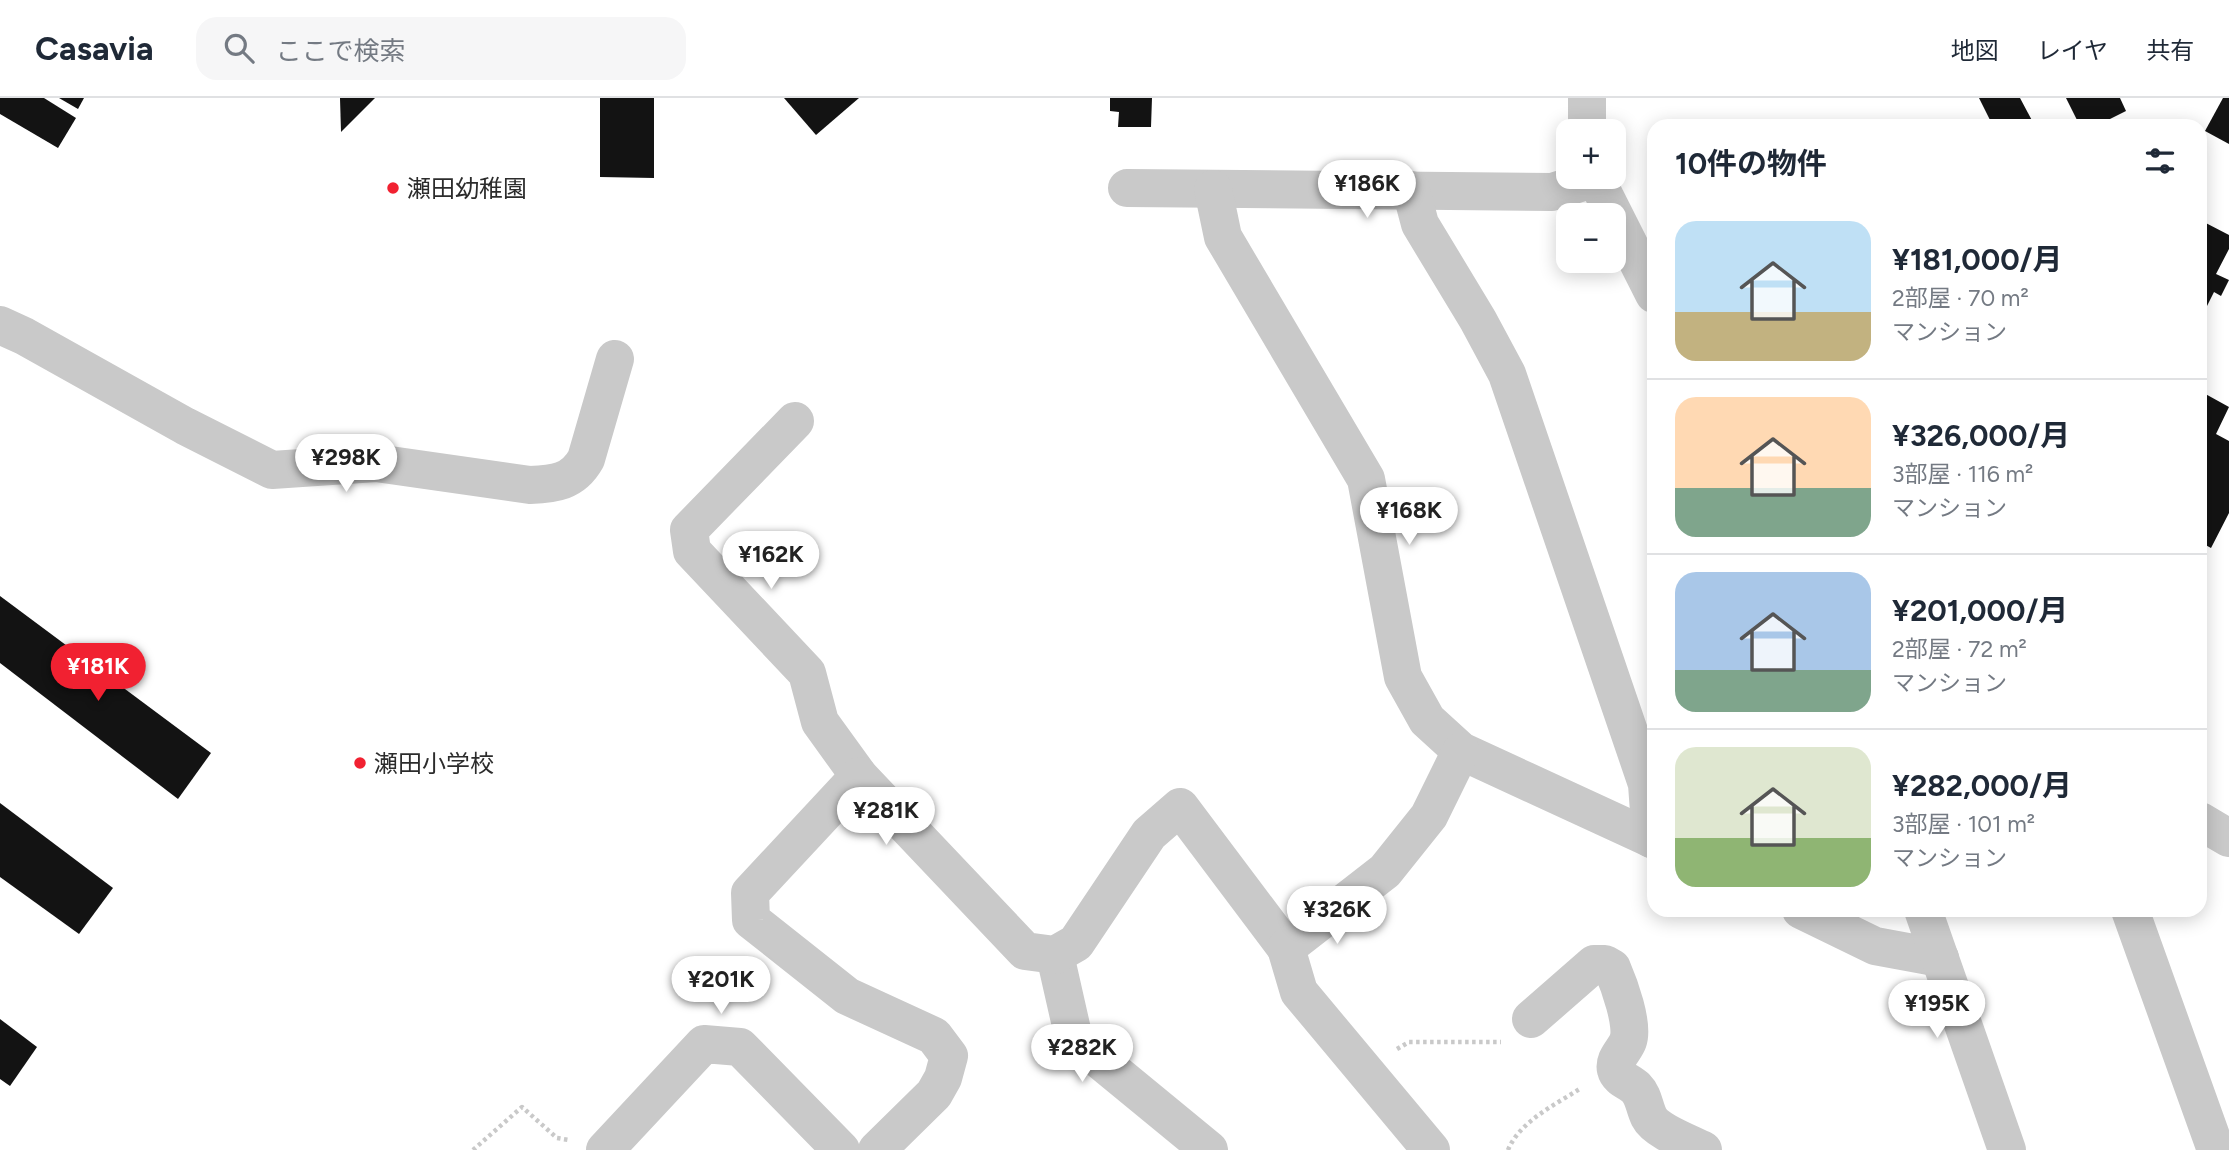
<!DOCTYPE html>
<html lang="ja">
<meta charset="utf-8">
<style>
:root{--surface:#fff;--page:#f6f6f7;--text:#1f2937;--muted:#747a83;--line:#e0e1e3;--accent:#f12131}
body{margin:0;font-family:Figtree,"Noto Sans JP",sans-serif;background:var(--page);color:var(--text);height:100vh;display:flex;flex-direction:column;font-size:26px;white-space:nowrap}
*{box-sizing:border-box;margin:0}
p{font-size:23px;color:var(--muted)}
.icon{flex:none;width:38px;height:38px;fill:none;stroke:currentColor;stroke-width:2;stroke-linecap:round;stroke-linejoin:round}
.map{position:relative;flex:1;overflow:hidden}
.sheet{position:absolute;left:1647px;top:21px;width:560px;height:798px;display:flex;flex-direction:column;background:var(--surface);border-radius:21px;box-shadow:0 4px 18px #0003}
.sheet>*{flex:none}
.controls{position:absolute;left:1556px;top:21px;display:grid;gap:14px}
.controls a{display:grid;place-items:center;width:70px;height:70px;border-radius:14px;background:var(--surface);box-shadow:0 4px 18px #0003;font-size:35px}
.price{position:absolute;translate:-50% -60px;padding:0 16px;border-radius:24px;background:#fff;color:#222;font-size:23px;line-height:46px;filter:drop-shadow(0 2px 4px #0008)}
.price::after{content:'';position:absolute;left:50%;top:42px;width:21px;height:16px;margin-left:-10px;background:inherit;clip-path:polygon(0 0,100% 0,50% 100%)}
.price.current{background:var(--accent);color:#fff}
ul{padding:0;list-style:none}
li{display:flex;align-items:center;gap:21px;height:175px;padding:0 28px}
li+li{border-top:2px solid var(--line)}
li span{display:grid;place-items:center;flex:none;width:196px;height:140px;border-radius:21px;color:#555}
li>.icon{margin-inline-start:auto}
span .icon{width:84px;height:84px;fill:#fffc;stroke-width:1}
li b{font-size:30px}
h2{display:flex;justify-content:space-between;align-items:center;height:84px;padding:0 28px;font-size:30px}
header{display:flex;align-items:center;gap:42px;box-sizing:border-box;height:98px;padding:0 35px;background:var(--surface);border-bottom:2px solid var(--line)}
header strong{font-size:33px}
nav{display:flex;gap:38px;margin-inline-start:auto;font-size:24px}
.search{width:490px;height:63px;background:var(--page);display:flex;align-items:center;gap:18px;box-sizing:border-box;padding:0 24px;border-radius:21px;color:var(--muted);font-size:26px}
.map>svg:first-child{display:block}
.building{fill:#131313}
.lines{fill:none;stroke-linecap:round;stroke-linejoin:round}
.path{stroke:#c9c9c9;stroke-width:4.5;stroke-dasharray:3.5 3.5;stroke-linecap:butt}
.minor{stroke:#c9c9c9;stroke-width:38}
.poi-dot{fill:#f12131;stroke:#fff;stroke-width:2.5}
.labels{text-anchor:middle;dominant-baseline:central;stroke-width:7;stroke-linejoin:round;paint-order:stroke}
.poi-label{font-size:24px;fill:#2c2c2c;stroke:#fff;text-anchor:start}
</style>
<header>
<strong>Casavia</strong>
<div class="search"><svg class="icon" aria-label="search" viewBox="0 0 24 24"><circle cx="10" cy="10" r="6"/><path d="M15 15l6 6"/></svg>ここで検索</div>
<nav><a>地図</a><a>レイヤ</a><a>共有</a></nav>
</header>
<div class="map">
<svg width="2229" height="1052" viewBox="0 0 2229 1052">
<rect width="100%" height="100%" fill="#fff"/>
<g class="building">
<path d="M0 0H44L76 20 58 50 0 16Z"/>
<path d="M59 0H84L78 11Z"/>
<path d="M340 0H375L341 34Z"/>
<path d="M600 0H654V80L600 79Z"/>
<path d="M784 0H859L816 37Z"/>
<path d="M1110 0H1152L1151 29H1118L1119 14 1110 13Z"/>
<path d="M1979 0H2020L2035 28H1993Z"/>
<path d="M2066 0H2120L2126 13 2096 28H2080Z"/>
<path d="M2223 0H2229V46L2205 33Z"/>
<path d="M2200 122 2229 137V151L2216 176 2229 182 2221 198 2214 194 2200 222Z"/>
<path d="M2200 293 2229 309 2216 336 2229 343V415L2211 450 2200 444 2206 429 2200 426Z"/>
<path d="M0 498 211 655 178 701 0 565Z"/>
<path d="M0 705 113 790 79 836 0 779Z"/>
<path d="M0 921 37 949 10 988 0 981Z"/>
</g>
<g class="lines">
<g class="path">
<path d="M1397 951 1409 944H1501"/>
<path d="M473 1052 522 1009 557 1040 569 1042"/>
<path d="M1508 1052C1520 1023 1555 1007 1581 990"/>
</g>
<g class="minor">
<path d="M1587 33V0"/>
<path d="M1595 79 1654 196"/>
<path d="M1127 90 1552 94 1596 80"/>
<path d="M1213 91 1223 139 1366 381 1403 579 1427 622 1461 653 1654 742"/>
<path d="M1411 92 1420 126 1478 222 1507 276 1647 686 1651 741"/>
<path d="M0 227 24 238 185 328 272 372 376 365 530 387C555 386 573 384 586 361L615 261"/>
<path d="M795 323 689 432 692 453 807 575 820 624 859 678"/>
<path d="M2200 723 2229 740"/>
<path d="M1801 812 1875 848 1940 860"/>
<path d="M1923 812 2007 1052"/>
<path d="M2130 812 2216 1052"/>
<path d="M1055 857 1074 941 1209 1052"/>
<path d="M1531 921 1594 866H1605L1612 870C1619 886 1634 927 1628 943 1625 952 1613 961 1616 972 1618 981 1630 984 1636 990 1644 998 1644 1009 1649 1019 1656 1033 1689 1045 1703 1052"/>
<path d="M605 1052 704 946 740 949 841 1052"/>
<path d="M877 1052 934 996 943 980 949 958 934 938 847 898 751 822 750 795 859 678 1025 853 1055 857 1076 845 1149 736 1180 709 1286 850"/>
<path d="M1431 1052 1299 894 1286 850 1385 773 1429 718 1461 653"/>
</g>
</g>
<g class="poi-dot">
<circle cx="393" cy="90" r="7"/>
<circle cx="360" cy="665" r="7"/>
</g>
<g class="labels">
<g class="poi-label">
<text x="407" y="90">瀬田幼稚園</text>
<text x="374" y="665">瀬田小学校</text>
</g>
</g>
</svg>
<div class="controls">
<a>+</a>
<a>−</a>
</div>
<b class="price" style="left:1367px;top:122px">¥186K</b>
<b class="price" style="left:346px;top:396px">¥298K</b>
<b class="price" style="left:1409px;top:449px">¥168K</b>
<b class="price" style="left:771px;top:493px">¥162K</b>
<b class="price current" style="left:98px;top:605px">¥181K</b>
<b class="price" style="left:886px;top:749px">¥281K</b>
<b class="price" style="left:1337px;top:848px">¥326K</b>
<b class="price" style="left:721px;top:918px">¥201K</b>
<b class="price" style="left:1937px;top:942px">¥195K</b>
<b class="price" style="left:1082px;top:986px">¥282K</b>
<section class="sheet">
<h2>10件の物件<svg class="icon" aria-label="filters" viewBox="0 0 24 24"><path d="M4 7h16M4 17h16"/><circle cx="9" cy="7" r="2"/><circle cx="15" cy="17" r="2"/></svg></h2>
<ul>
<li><span style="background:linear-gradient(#bfe0f5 65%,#c2b280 0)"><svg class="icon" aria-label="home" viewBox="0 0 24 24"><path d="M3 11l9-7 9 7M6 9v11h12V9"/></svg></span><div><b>¥181,000/月</b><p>2部屋 · 70 m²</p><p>マンション</p></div></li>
<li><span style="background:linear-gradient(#ffd9b3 65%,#7fa58c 0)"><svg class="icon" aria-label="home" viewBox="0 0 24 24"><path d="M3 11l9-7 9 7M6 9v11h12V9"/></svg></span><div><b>¥326,000/月</b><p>3部屋 · 116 m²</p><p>マンション</p></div></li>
<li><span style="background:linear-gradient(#a9c7e8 70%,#7fa58c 0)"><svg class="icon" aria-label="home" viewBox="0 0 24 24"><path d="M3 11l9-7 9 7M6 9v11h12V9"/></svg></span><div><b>¥201,000/月</b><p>2部屋 · 72 m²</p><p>マンション</p></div></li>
<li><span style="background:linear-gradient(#dfe7d0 65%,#8fb573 0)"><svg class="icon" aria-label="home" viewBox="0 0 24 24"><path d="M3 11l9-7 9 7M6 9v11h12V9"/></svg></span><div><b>¥282,000/月</b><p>3部屋 · 101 m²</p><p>マンション</p></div></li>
</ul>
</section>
</div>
